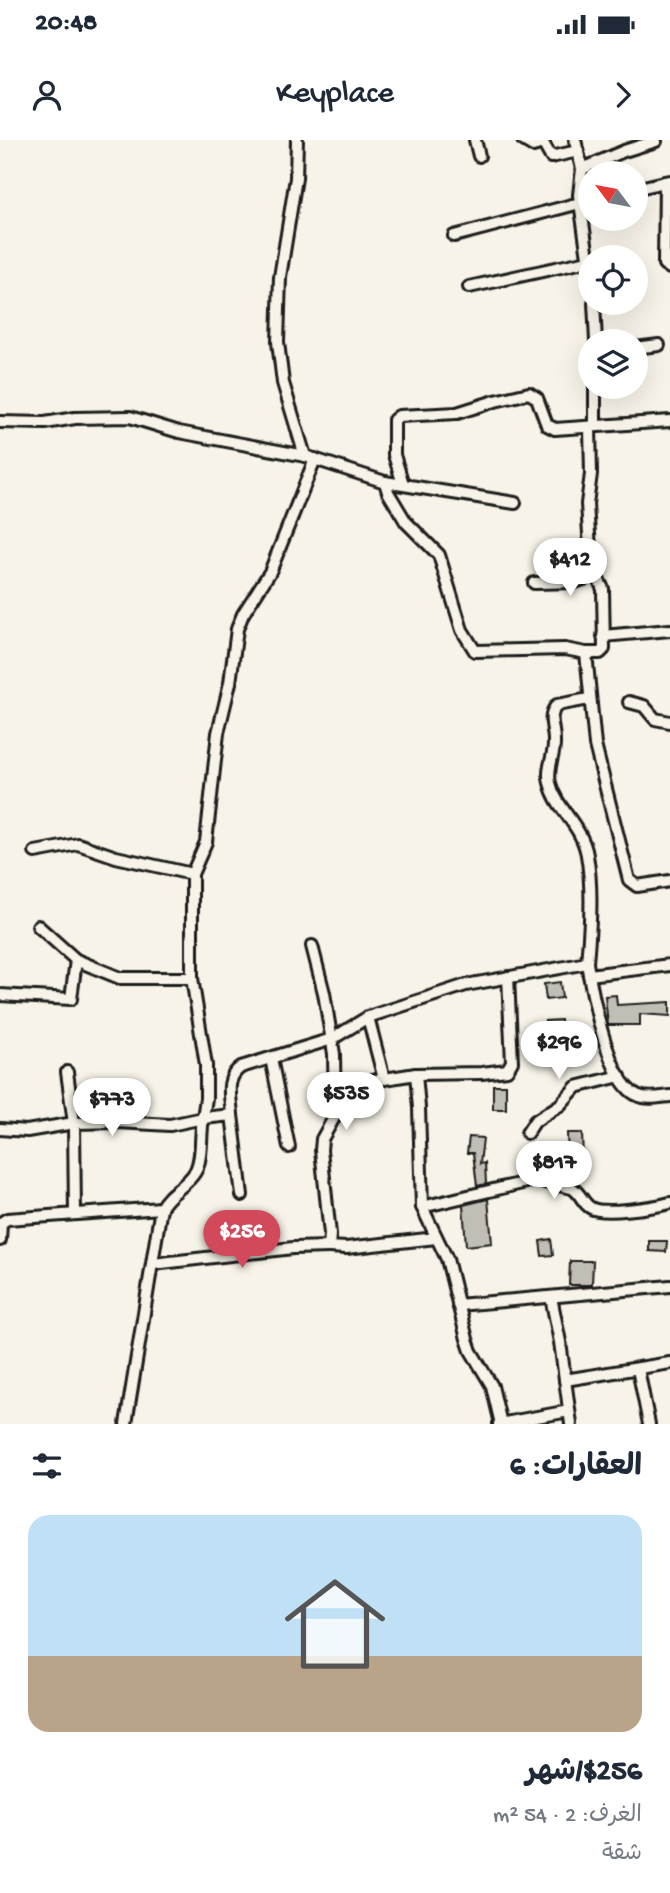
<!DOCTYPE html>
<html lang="ar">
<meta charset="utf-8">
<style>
:root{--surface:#fff;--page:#f6f6f7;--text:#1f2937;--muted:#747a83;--line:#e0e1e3;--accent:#d1495b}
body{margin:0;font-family:"Gochi Hand","Playpen Sans Arabic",sans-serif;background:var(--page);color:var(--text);direction:rtl;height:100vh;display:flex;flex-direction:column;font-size:26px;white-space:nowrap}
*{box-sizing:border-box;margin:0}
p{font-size:23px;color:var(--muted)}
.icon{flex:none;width:38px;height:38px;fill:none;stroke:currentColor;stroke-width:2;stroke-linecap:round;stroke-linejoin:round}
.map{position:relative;height:1284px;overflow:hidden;direction:ltr}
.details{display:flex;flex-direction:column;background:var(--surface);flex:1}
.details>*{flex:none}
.needle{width:46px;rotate:302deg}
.controls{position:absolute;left:578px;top:21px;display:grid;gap:14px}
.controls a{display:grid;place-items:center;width:70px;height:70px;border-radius:50%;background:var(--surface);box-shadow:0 7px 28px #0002;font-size:35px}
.price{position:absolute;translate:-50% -60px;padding:0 16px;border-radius:24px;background:#fff;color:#222;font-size:23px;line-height:46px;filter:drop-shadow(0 2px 4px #0008)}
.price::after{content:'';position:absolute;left:50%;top:42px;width:21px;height:16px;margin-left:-10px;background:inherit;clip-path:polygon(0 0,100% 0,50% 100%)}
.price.on{background:var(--accent);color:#fff}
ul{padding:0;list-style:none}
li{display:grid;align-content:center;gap:14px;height:371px;padding:0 28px}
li+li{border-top:2px solid var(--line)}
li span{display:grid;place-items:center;height:217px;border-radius:21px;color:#555}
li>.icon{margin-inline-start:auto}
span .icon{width:126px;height:126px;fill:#fffc;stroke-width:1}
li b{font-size:30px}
h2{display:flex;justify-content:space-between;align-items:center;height:84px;padding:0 28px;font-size:30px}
.status{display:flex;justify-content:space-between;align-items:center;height:49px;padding:0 35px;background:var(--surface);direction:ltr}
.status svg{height:19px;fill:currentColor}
header{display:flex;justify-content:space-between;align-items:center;height:91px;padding:0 28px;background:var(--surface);font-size:32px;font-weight:600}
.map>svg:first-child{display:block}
.building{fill:#c0beb5;stroke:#1c1c1c;stroke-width:2}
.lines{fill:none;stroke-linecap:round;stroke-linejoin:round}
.street-casing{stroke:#1c1c1c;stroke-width:16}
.street{stroke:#f7f3e8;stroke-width:10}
</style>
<div class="status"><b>20:48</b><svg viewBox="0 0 49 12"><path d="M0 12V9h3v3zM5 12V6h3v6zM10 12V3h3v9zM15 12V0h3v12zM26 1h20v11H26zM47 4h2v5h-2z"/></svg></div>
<header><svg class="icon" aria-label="forward" viewBox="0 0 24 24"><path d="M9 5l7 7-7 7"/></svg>Keyplace<svg class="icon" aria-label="person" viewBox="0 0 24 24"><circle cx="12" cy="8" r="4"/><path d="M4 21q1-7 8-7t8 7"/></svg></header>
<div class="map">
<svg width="670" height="1284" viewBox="0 0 670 1284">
<rect width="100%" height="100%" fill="#f7f3e8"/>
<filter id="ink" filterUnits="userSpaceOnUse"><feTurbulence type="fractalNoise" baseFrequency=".0143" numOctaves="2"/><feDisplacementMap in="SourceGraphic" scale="14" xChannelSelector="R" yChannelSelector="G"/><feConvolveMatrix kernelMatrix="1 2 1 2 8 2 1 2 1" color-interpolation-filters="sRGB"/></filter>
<g filter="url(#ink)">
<g class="building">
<path d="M560 842 562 858 546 860 544 844Z"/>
<path d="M616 855 617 865 670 862V876L640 874V885H608L605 856Z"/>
<path d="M561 880 562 899 546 900 545 881Z"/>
<rect x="493" y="945" width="13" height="24"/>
<path d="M567 993H582L583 1018 568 1019Z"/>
<path d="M469 997 483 998 480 1024 485 1023 486 1044 477 1046 473 1013H467Z"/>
<path d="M488 1059 492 1103 466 1106 463 1065Z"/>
<path d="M551 1099 553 1115 542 1116 540 1101Z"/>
<path d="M649 1101H667L666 1112 649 1111Z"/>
<path d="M570 1121H593L592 1145H569Z"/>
</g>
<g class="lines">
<g class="street-casing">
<g id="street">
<path d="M297 0 296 38 280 137 278 202 283 243 305 316"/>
<path d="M475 0 479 16"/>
<path d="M523 0 533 6 543 3 551 17 578 11"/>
<path d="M575 0 582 29 579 55 590 131"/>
<path d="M582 29 624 11 656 1"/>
<path d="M670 41 665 42 664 124 670 128"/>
<path d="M635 49 665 42"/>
<path d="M454 96 580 63"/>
<path d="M469 147 588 121"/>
<path d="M594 163 596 201"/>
<path d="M635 208 659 205"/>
<path d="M595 247V286"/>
<path d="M0 282 45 283 75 278 130 277 179 292 305 316 385 342 515 363"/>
<path d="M590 287 591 334 587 364 590 409 592 426 603 449 604 509 600 513H586L595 605 629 740 637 746 670 741"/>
<path d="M385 342 388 352 406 382 439 415 462 490 475 511 565 509 586 513"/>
<path d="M403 344 394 315V280L399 276 457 273 495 261 529 253 537 258 547 285 555 289 670 281"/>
<path d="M534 443 575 442 596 435"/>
<path d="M603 496 670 490"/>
<path d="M629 562 644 566 655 579 670 582"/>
<path d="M35 712 78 704 116 717 192 734"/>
<path d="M38 786 76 820"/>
<path d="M312 806 324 853 334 914 335 976 322 999 321 1010 330 1094 329 1107 346 1108 436 1098"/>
<path d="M587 823C590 788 593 750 587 715 582 685 556 669 550 643 546 628 555 616 554 601 554 587 547 576 557 565L589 559"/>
<path d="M589 835 670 825"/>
<path d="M0 855 71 859 76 820 120 838H192"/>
<path d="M368 877 384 939"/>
<path d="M271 918 289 1007"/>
<path d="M416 934 419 968 422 1067 447 1119 467 1199 471 1211 492 1246 501 1284"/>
<path d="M334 947 416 934 482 933 507 930 512 922 508 837"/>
<path d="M232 975C231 957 224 939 241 927L332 899 368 877 466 845 587 823C592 853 608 943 637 955 646 960 660 957 670 956"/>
<path d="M0 989 27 991 74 983 67 932"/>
<path d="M527 993 535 981 560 965 576 947 620 936"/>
<path d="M422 1067 535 1040 572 1048C581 1053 582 1063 591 1068 603 1075 655 1067 670 1063"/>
<path d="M75 1074 74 983 118 982 170 985 203 978 206 958V925L192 838V734L206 702 218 593 230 543 237 489 243 474 270 432 315 319"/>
<path d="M0 1100 1 1083 7 1079 161 1068"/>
<path d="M153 1124 293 1108 329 1107"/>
<path d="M551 1157 560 1202 571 1284"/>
<path d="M458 1165 670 1146"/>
<path d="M638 1229 649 1284"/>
<path d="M565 1240 670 1223"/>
<path d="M126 1284 161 1068C169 1052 186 1047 195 1032 203 1018 200 994 203 978L232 975 242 1055"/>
<path d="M499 1284 569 1271"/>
</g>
</g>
<use href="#street" class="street"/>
</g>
</g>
</svg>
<div class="controls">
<a><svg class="needle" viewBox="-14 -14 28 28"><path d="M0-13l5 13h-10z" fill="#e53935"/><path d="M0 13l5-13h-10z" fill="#747a83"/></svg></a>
<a><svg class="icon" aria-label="locate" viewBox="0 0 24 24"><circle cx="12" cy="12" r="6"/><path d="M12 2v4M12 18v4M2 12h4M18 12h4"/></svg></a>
<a><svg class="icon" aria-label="layers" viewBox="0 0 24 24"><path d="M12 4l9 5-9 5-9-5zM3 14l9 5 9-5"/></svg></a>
</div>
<b class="price" style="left:570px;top:458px">$412</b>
<b class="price" style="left:559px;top:941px">$296</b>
<b class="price" style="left:346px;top:992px">$535</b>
<b class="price" style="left:112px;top:998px">$773</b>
<b class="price" style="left:554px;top:1061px">$817</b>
<b class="price on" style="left:242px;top:1130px">$256</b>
</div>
<section class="details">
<h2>العقارات: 6<svg class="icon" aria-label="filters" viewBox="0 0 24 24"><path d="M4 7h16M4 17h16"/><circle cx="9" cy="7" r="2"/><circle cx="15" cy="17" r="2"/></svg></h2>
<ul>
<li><span style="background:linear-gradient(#bfe0f5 65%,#b9a48a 0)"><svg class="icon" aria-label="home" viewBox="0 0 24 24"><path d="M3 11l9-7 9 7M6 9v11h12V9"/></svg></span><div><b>$256/شهر</b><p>الغرف: 2 · 54 m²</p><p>شقة</p></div></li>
</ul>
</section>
